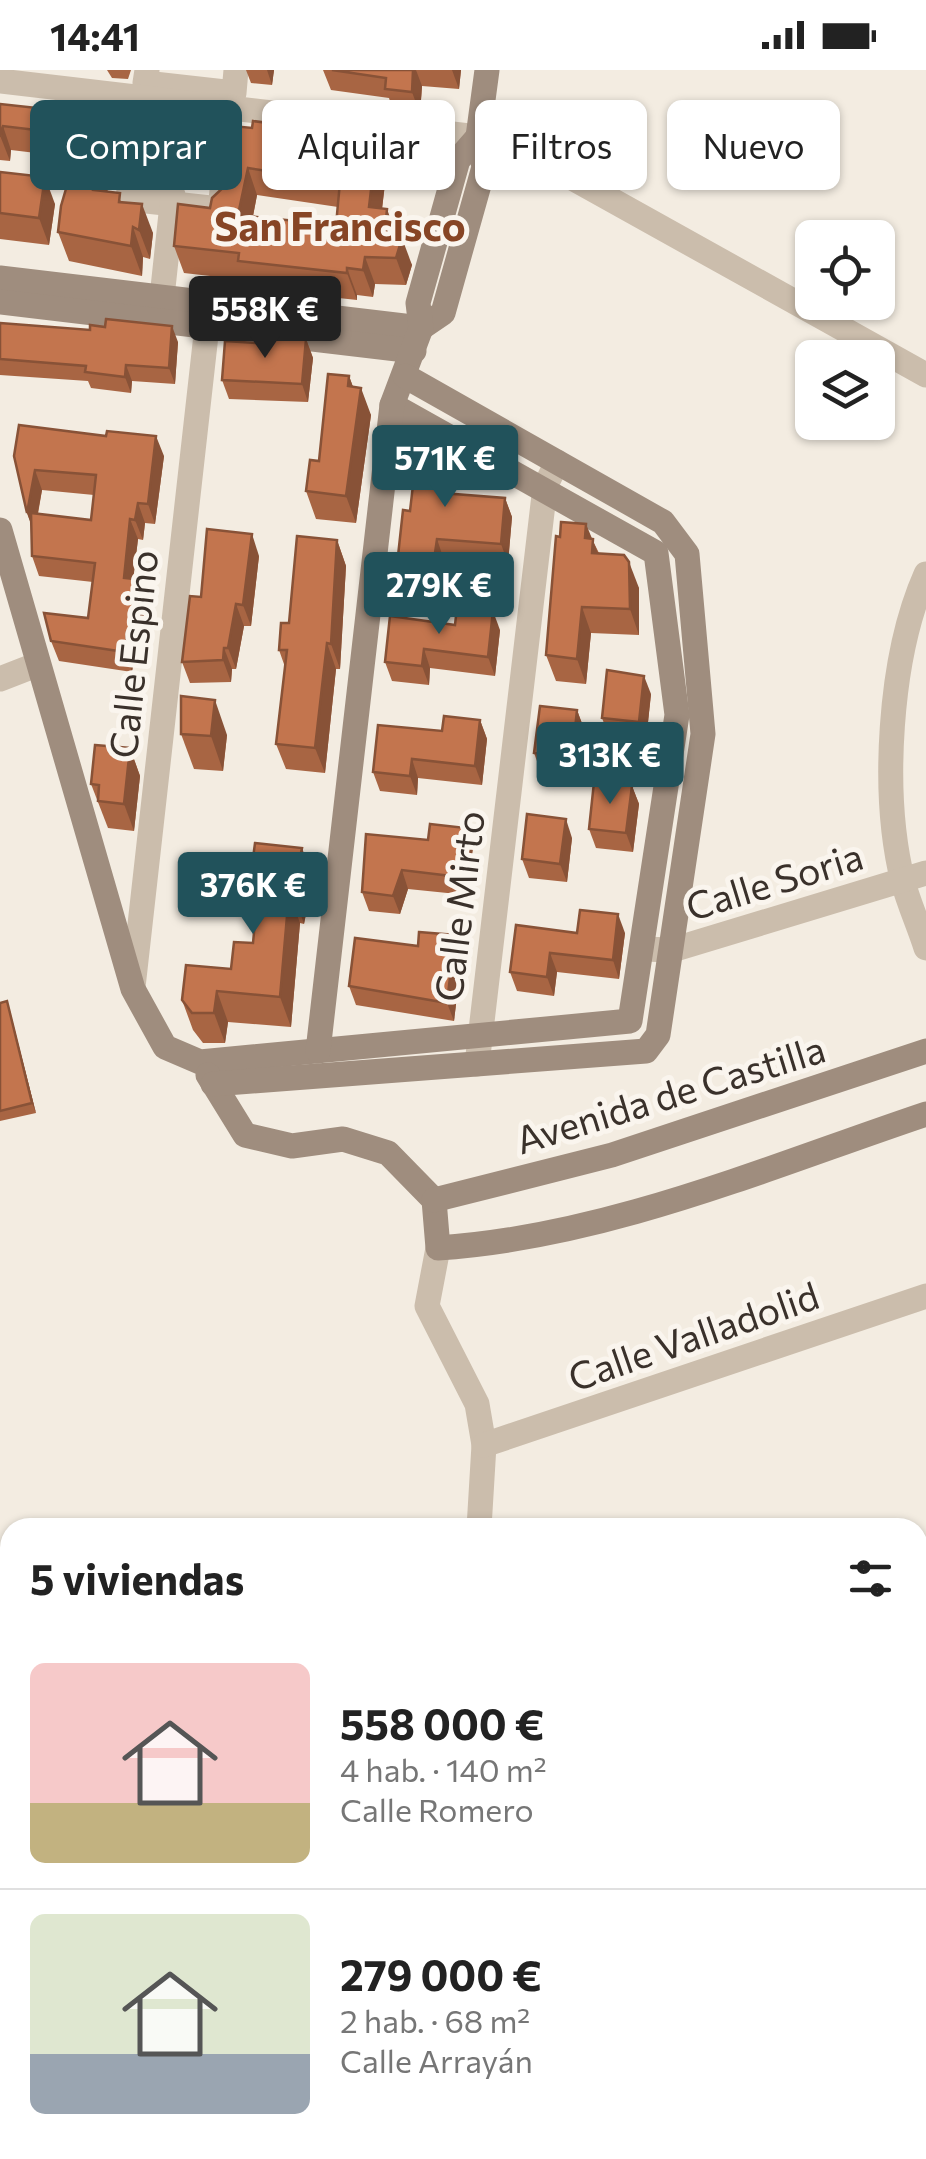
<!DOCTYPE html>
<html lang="es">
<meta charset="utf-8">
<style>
:root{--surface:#fff;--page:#f6f6f6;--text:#222;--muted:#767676;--line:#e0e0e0;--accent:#21525b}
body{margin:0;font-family:Commissioner,sans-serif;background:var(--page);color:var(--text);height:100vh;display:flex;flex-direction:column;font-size:38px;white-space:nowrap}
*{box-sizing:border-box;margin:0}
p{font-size:32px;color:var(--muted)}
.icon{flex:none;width:55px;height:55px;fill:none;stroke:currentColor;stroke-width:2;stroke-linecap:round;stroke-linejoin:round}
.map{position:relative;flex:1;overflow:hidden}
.drawer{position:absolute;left:0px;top:1448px;width:928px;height:642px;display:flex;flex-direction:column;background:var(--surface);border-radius:30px 30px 0 0;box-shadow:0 2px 8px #0004}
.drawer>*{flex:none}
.top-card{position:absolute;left:30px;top:30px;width:868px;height:90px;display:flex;gap:20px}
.fabs{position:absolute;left:795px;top:150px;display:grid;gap:20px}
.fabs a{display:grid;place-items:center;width:100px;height:100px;border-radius:15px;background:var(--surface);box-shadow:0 2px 8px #0004;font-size:50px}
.price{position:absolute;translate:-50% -85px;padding:0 22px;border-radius:10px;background:var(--accent);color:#fff;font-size:32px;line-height:65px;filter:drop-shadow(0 2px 5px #0008)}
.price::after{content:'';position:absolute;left:50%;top:60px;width:30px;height:22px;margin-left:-15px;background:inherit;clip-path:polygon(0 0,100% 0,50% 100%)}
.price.current{background:#222;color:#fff}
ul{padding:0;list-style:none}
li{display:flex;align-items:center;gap:30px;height:250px;padding:0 30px}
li+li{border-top:2px solid var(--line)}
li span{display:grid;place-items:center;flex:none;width:280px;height:200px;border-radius:15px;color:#555}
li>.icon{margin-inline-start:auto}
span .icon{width:120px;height:120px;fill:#fffc;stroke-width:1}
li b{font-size:42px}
h2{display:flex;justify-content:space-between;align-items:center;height:120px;padding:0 30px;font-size:42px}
.pill{padding:0 35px;border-radius:15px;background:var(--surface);box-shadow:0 2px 8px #0004;font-size:35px;line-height:90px}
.pill.current{background:var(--accent);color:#fff}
.status{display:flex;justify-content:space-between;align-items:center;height:70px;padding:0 50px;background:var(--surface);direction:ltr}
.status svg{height:28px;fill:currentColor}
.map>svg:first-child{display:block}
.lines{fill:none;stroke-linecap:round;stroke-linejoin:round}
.stream{stroke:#80aab0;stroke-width:9}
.street{stroke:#cbbdac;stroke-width:25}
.secondary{stroke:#9f8d7e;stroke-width:25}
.wall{fill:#a86543;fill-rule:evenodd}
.shaded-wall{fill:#885237}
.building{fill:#c3754e;stroke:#885237;stroke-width:2.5;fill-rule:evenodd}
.labels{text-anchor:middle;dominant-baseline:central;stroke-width:10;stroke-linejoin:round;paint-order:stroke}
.street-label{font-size:38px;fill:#3a312b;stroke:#faf5ee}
.neighbourhood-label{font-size:40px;font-weight:bold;fill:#874525;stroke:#faf5ee}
</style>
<div class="status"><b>14:41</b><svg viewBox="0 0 49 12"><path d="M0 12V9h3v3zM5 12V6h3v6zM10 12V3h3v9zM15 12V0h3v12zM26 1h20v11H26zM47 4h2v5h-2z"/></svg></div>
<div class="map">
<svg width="926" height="2089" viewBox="0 0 926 2089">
<rect width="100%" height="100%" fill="#f3ece1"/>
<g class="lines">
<g class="stream">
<path d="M0 1878 10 1882"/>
<path d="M533 2080 541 2089"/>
</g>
<g class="street">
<path d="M147 0 145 13 234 23 236 0"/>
<path d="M0 11 478 67 513 75 926 305"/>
<path d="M137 46 229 57 220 139 128 129Z"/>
<path d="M162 227 173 125"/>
<path d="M926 504C889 587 881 724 903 812 909 834 919 856 926 878"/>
<path d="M0 609 36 595"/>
<path d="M643 879 672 880 926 803"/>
<path d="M133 917 207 256"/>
<path d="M477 994 545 417 557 392"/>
<path d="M438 1178 427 1236 477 1334 484 1375 479 1458"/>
<path d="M484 1375 926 1226"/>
<path d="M918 1632 926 1634"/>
<path d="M0 1993 9 1963"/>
<path d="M918 2079 926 2069"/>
<path d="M838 2080 853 2089"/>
</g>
<g class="secondary">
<path d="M0 208 421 258"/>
<path d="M0 232 414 281"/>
<path d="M421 258 443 243 484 97 478 67 487 0"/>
<path d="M0 460 133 919 165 977 200 992 630 951 677 645 656 483 392 335"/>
<path d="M318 981 392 335 421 258 418 233 458 90 478 67"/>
<path d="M208 1005 245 1065 292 1076 343 1069 388 1083 434 1130 438 1178C606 1167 768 1097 926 1044"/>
<path d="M213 1014 646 981 658 965 703 664 687 484 663 452 405 306"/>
<path d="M434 1130 612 1085 926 981"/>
</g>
</g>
<g class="wall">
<path d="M107 0H131L128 9 112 8Z"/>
<path d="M246 0H274L272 15 251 13Z"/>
<path d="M323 0H461L459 19 422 16 420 44 393 41 389 28 331 20Z"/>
<path d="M0 34 64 64 61 86 11 80 10 91 0 90Z"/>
<path d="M104 39 114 69 107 122 123 132 153 163 150 189 143 187 142 206 69 191 58 162Z"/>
<path d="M252 58 315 59 317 64 346 67 349 74 376 78 386 105 382 139 412 195 406 215 375 214 373 227 357 225V230L248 218 245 210 184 203 174 176 210 138 226 115ZM257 125 338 137 336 155 253 146Z"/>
<path d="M0 102 55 134 49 175 0 169Z"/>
<path d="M0 253 178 272 175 314 132 311 131 323 91 318 88 311 0 305Z"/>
<path d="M306 269 313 288 308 332 229 329 222 310 270 274Z"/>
<path d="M349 306 353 317 371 345 356 453 316 449 306 421 319 391Z"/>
<path d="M14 386H164L155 454 145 453 143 470 138 469 133 509 150 530 141 583 135 582 132 602 59 591 51 571 88 548 93 512 39 506 32 486V456L27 443ZM42 420 94 425 91 450 38 444Z"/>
<path d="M455 395 451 424 505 428 512 447 508 493 443 487 441 509 405 505 398 486 410 441Z"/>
<path d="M592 469 599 483 639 518V565L591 563 586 614 556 611 546 585Z"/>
<path d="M337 470 346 496 340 599H336L325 703 286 699 276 674 285 597 279 580 289 553Z"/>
<path d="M259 486 251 556H244L236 599H232L231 612 190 613 182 592 201 527Z"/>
<path d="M390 546 500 560 495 606 430 598 429 615 392 611 385 592Z"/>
<path d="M651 624 646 671 609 667 602 648Z"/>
<path d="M577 640 584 659 579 707 541 702 534 683Z"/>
<path d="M480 650 487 669 482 715 418 708 417 725 380 721 373 702 442 661Z"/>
<path d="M181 664 227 665 223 701 194 699Z"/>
<path d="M130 678 140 706 134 761 108 758 91 714Z"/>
<path d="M632 716 639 734 633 782 596 778 589 759Z"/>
<path d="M366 764 473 777 467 825 408 819 400 844 369 841 362 822Z"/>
<path d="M572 768 567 812 529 808 522 789Z"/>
<path d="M313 808 304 854 300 853 291 957 228 952 225 973H203L193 960 182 930 231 899 253 873 256 840 249 819Z"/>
<path d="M577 863H625L619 909 557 902 554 926 517 921 510 902Z"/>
<path d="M418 876 462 884 454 951 356 935 349 916Z"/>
<path d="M7 931 36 1043 0 1051V933Z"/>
</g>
<g class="shaded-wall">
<path d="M267 0H274L272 15Z"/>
<path d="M413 0H416L422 16 420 44 412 22Z"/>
<path d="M452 0H461L459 19Z"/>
<path d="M104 39 114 69 104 149 93 120Z"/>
<path d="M56 40 64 64 61 86 53 62Z"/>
<path d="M3 56 11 80 10 91 1 68Z"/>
<path d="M376 78 386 105 379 164 369 137Z"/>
<path d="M248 98 257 125 248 172 238 145Z"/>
<path d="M45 107 55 134 49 175 39 148Z"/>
<path d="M142 134 153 163 150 189 139 160Z"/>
<path d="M387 139 397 167 385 159Z"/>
<path d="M133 157 143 187 142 206 131 176Z"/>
<path d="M402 168 412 195 406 215 396 188Z"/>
<path d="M365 187 375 214 373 227 363 200Z"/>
<path d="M347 198 357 225V230L347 203Z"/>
<path d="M172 256 178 272 175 314 169 298Z"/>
<path d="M306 269 313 288 308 332 302 314Z"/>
<path d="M126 295 132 311 131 323 125 307Z"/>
<path d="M349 306 359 333 361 318 371 345 356 453 346 426Z"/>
<path d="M156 366 164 386 155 454 148 434Z"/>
<path d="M448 376 455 395 449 442 442 423Z"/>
<path d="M35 400 42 420 34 463 27 443Z"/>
<path d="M505 428 512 447 508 493 501 474Z"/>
<path d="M138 433 145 453 143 470 135 450Z"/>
<path d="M130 449 138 469 131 528 124 508Z"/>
<path d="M586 454 603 495 602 509 585 468Z"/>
<path d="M252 464 259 486 251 556 243 535Z"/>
<path d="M437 469 443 487 441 509 434 490Z"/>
<path d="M337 470 346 496 340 599 331 574Z"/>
<path d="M629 492 639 518V565L630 539Z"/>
<path d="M143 510 150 530 141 583 134 563Z"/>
<path d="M236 534 244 556 236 599 228 578Z"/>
<path d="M582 537 591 563 586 614 577 589Z"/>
<path d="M493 541 500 560 495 606 488 587Z"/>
<path d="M127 562 135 582 132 602 125 582Z"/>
<path d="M327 573 336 599 325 703 315 678Z"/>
<path d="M224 578 232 599 231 612 223 590Z"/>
<path d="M424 579 430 598 429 615 422 596Z"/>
<path d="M644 606 651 624 646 671 639 652Z"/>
<path d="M215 630 227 665 223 701 211 666Z"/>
<path d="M577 640 584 659 579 707 572 688Z"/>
<path d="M480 650 487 669 482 715 475 696Z"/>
<path d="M130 678 140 706 134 761 124 734Z"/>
<path d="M412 689 418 708 417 725 410 706Z"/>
<path d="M632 716 639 734 633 782 626 763Z"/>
<path d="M566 749 572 768 567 812 560 794Z"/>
<path d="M466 758 473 777 467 825 460 807Z"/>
<path d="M302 778 313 808 304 854 293 823Z"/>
<path d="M402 800 408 819 400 844 393 826Z"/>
<path d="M289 823 300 853 291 957 280 927Z"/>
<path d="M618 844 625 863 619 909 613 890Z"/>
<path d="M455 865 462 884 454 951 447 933Z"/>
<path d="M550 883 557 902 554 926 547 907Z"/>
<path d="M217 921 228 952 225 973 214 943Z"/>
<path d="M7 931 10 941 36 1043 32 1033Z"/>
<path d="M44 2080H52L49 2089H41Z"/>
</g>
<g class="building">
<path d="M332 0H413L412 22 385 19 386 8Z"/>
<path d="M0 34 56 40 53 62 3 56 0 67Z"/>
<path d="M90 37 104 39 93 120 120 123 119 132 142 134 139 160 133 157 131 176 58 162 61 136Z"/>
<path d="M253 51 315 59V64L346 67 344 74 376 78 369 137 387 139 385 159 402 168 396 188 365 187 363 200 347 198V203L238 191 239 183 174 176 178 134 210 138 212 128 226 115 233 56 252 58ZM248 98 340 112 336 155 238 145Z"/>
<path d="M0 102 45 107 39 148 0 143Z"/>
<path d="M106 249 172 256 169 298 126 295 125 307 85 302 86 296 0 289V253L90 260V255L105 257Z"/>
<path d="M271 266 306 269 302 314 222 310 225 271 270 274Z"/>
<path d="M328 304 349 306 348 316 361 318 346 426 306 421 310 390 319 391Z"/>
<path d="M19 355 106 366 107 361 156 366 148 434 138 433 135 450 130 449 124 508 143 510 134 563 127 562 125 582 51 571 44 543 88 548 95 493 32 486 31 443 91 450 96 405 35 400 27 443 14 386Z"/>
<path d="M418 372 448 376 442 423 505 428 501 474 437 469 434 490 398 486 403 440 410 441Z"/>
<path d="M561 452 586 454 585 468 593 469 592 483 624 485 629 492 630 539 582 537 577 589 546 585 556 466 560 467Z"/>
<path d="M207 459 252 464 243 535 236 534 228 578H224L223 590 182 592 190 526 201 527Z"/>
<path d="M297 466 337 470 331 574 327 573 315 678 276 674 287 580H279L281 553H289Z"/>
<path d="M457 537 493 541 488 587 424 579 422 596 385 592 390 546 455 555Z"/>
<path d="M607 600 644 606 639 652 602 648Z"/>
<path d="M181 626 215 630 211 666 181 664Z"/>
<path d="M540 636 577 640 572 688 534 683Z"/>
<path d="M444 646 480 650 475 696 412 689 410 706 373 702 378 655 442 661Z"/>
<path d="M95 675 130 678 124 734 98 731 99 715 91 714Z"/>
<path d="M594 712 632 716 626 763 589 759Z"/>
<path d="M527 744 566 749 560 794 522 789Z"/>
<path d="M430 754 466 758 460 807 402 800 393 826 362 822 366 764 428 770Z"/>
<path d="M255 773 302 778 293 823H289L280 927 217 921 214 943H192L182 930 186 895 231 899 234 872 253 873 258 820 249 819Z"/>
<path d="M580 840 618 844 613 890 550 883 547 907 510 902 516 855 577 863Z"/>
<path d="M419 862 455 865 447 933 349 916 355 868 418 876Z"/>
<path d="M7 931 32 1033 0 1041V933Z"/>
<path d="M10 2070V2080H44L41 2089H0V2083L6 2085Z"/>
</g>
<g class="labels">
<g class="street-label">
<text transform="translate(132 584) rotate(-84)">Calle Espino</text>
<text transform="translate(774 810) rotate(-17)">Calle Soria</text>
<text transform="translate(458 836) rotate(-83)">Calle Mirto</text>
<text transform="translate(670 1023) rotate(-17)">Avenida de Castilla</text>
<text transform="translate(693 1265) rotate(-19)">Calle Valladolid</text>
</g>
<g class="neighbourhood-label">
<text x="340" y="154">San Francisco</text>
</g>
</g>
</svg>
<div class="fabs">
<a><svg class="icon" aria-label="locate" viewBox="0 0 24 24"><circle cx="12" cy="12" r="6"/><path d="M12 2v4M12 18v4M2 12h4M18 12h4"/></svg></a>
<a><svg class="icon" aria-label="layers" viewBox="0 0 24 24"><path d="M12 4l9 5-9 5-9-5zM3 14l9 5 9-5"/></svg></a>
</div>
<b class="price current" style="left:265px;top:291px">558K €</b>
<b class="price" style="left:445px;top:440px">571K €</b>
<b class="price" style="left:439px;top:567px">279K €</b>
<b class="price" style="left:610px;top:737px">313K €</b>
<b class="price" style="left:253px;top:867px">376K €</b>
<div class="top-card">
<a class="pill current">Comprar</a>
<a class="pill">Alquilar</a>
<a class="pill">Filtros</a>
<a class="pill">Nuevo</a>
</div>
<section class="drawer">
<h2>5 viviendas<svg class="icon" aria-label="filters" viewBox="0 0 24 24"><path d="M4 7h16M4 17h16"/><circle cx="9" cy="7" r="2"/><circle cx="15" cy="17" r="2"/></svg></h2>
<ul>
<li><span style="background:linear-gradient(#f6c9c9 70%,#c2b280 0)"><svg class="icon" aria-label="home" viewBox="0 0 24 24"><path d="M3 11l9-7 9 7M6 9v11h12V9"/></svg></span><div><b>558 000 €</b><p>4 hab. · 140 m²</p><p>Calle Romero</p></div></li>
<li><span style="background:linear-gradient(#dfe7d0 70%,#9aa5b1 0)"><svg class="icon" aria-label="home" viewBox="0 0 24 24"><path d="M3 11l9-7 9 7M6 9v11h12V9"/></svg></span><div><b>279 000 €</b><p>2 hab. · 68 m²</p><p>Calle Arrayán</p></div></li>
</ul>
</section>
</div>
